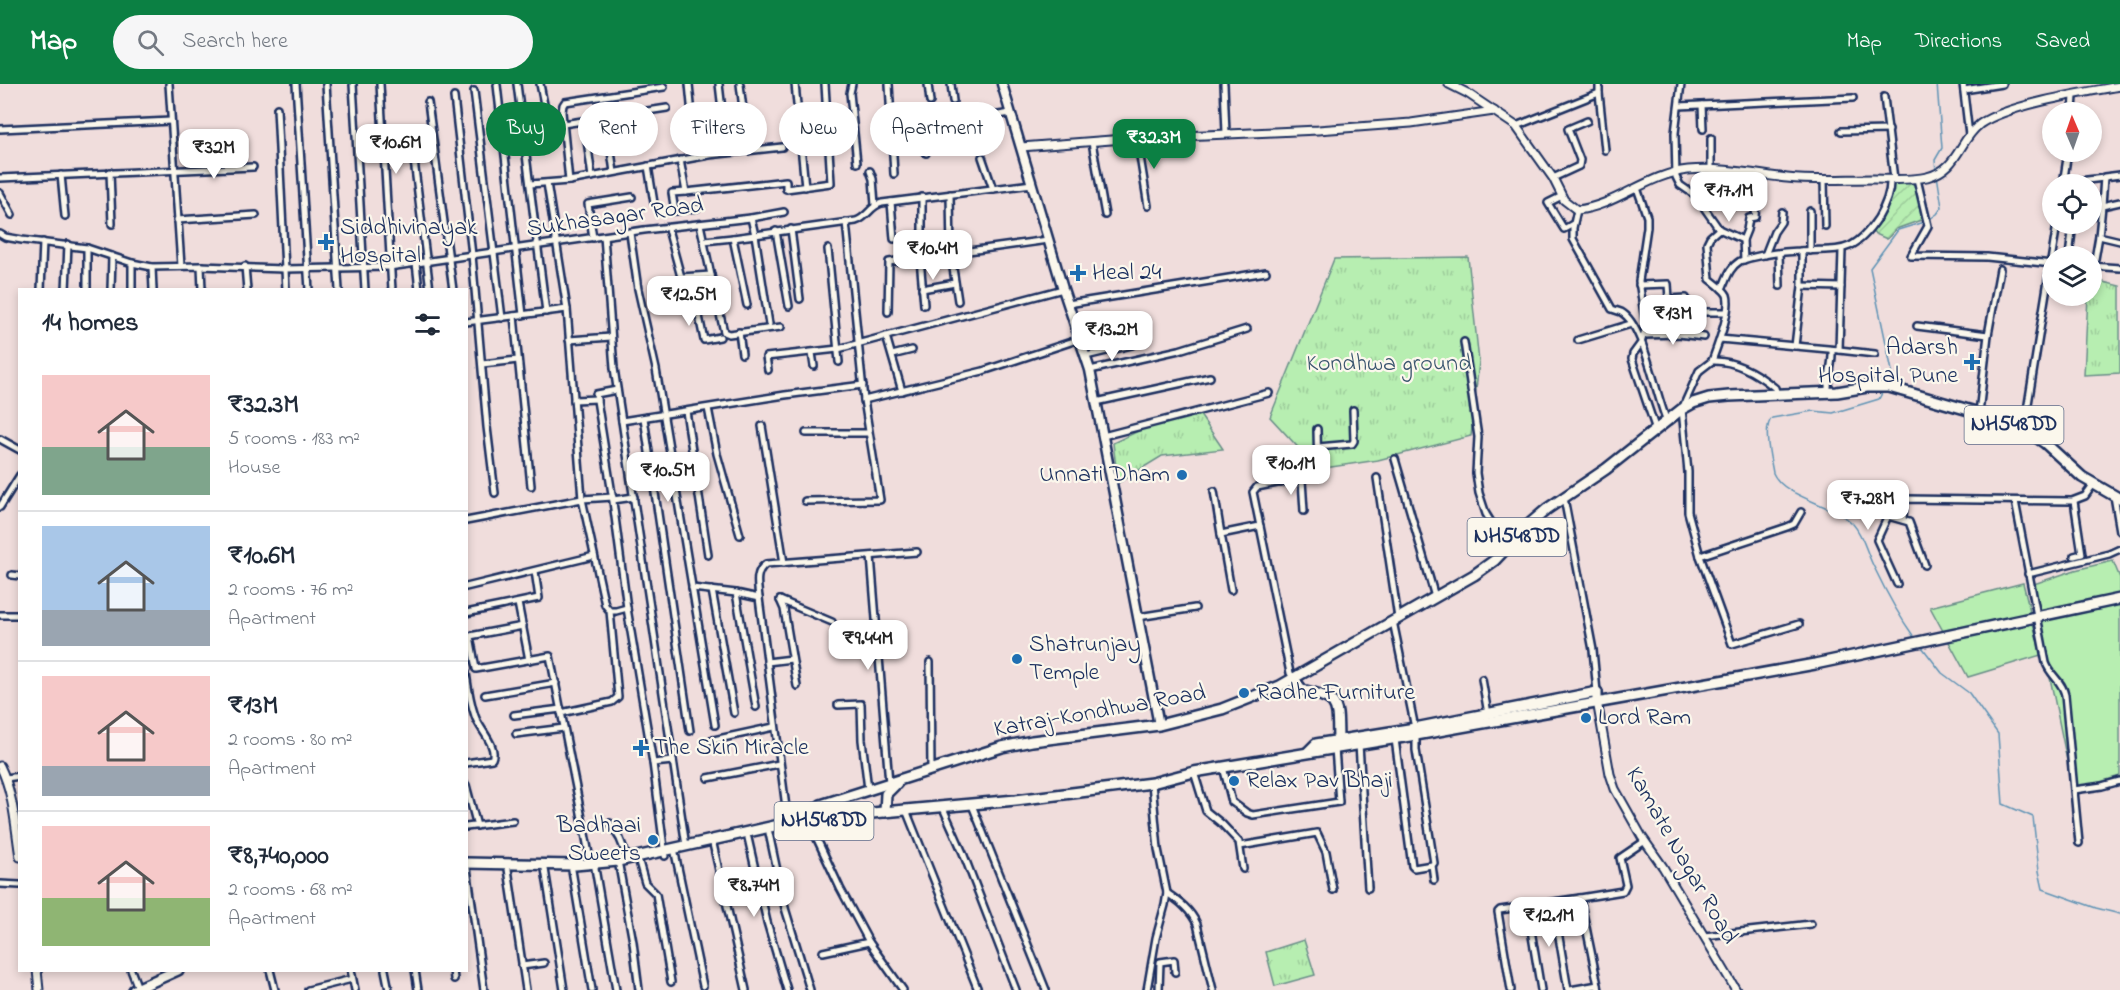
<!DOCTYPE html>
<meta charset="utf-8">
<style>
:root{--surface:#fff;--page:#f6f6f7;--text:#1f2937;--muted:#747a83;--line:#e0e1e3;--accent:#0b8043}
body{margin:0;font-family:"Indie Flower",sans-serif;background:var(--page);color:var(--text);height:100vh;display:flex;flex-direction:column;font-size:22px;white-space:nowrap}
*{box-sizing:border-box;margin:0}
p{font-size:20px;color:var(--muted)}
.icon{flex:none;width:33px;height:33px;fill:none;stroke:currentColor;stroke-width:2;stroke-linecap:round;stroke-linejoin:round}
.map{position:relative;flex:1;overflow:hidden}
.side{position:absolute;left:18px;top:204px;width:450px;height:684px;display:flex;flex-direction:column;background:var(--surface);border-radius:0px;box-shadow:0 3px 9px #0003}
.side>*{flex:none}
.guide{position:absolute;left:486px;top:18px;width:570px;height:54px;display:flex;gap:12px}
.needle{width:39px;rotate:358deg}
.tools{position:absolute;left:2042px;top:18px;display:grid;gap:12px}
.tools a{display:grid;place-items:center;width:60px;height:60px;border-radius:50%;background:var(--surface);box-shadow:0 3px 9px #0003;font-size:30px}
.price{position:absolute;translate:-50% -51px;padding:0 14px;border-radius:12px;background:#fff;color:#222;font-size:20px;line-height:39px;filter:drop-shadow(0 2px 3px #0008)}
.price::after{content:'';position:absolute;left:50%;top:36px;width:18px;height:14px;margin-left:-9px;background:inherit;clip-path:polygon(0 0,100% 0,50% 100%)}
.price.active{background:var(--accent);color:#fff}
ul{padding:0;list-style:none}
li{display:flex;align-items:center;gap:18px;height:150px;padding:0 24px}
li+li{border-top:2px solid var(--line)}
li span{display:grid;place-items:center;flex:none;width:168px;height:120px;border-radius:0px;color:#555}
li>.icon{margin-inline-start:auto}
span .icon{width:72px;height:72px;fill:#fffc;stroke-width:1}
li b{font-size:26px}
h2{display:flex;justify-content:space-between;align-items:center;height:72px;padding:0 24px;font-size:26px}
.pill{padding:0 21px;border-radius:27px;background:var(--surface);box-shadow:0 3px 9px #0003;font-size:21px;line-height:54px}
.pill.active{background:var(--accent);color:#fff}
header{display:flex;align-items:center;gap:36px;box-sizing:border-box;height:84px;padding:0 30px;background:var(--accent);color:#fff}
header strong{font-size:28px}
nav{display:flex;gap:33px;margin-inline-start:auto;font-size:21px}
.search{width:420px;height:54px;background:var(--page);display:flex;align-items:center;gap:15px;box-sizing:border-box;padding:0 21px;border-radius:33px;color:var(--muted);font-size:22px}
.map>svg:first-child{display:block}
.grass{fill:#b7eeb1;stroke:#698e88;stroke-width:1.5}
.park{fill:url(#park-tufts);stroke:#698e88;stroke-width:1.5}
.garden{fill:url(#garden-furrows);stroke:#698e88;stroke-width:1.5}
.lines{fill:none;stroke-linecap:round;stroke-linejoin:round}
.stream{stroke:#5f93b5;stroke-width:1.5}
.minor-casing{stroke:#1b2f5e;stroke-width:10}
.tertiary-casing{stroke:#1b2f5e;stroke-width:11}
.primary-casing{stroke:#1b2f5e;stroke-width:13}
.trunk-casing{stroke:#1b2f5e;stroke-width:14}
.minor{stroke:#fbf7ec;stroke-width:5}
.tertiary{stroke:#fbf7ec;stroke-width:7}
.primary{stroke:#fbf7ec;stroke-width:8}
.trunk{stroke:#fbf7ec;stroke-width:9}
.poi-dot{fill:#1f6fb2;stroke:#fbf7ec;stroke-width:2}
.labels{text-anchor:middle;dominant-baseline:central;stroke-width:4.5;stroke-linejoin:round;paint-order:stroke}
.shield{fill:#fbf7ec;stroke:#5e6b89;stroke-width:1.5}
.shield-label{font-size:22px;font-weight:bold;fill:#1b2f5e}
.street-label{font-size:24px;fill:#1b2f5e;stroke:#fbf7ec}
.poi-label{font-size:24px;fill:#1b2f5e;stroke:#fbf7ec;text-anchor:start}
.park-label{font-size:24px;fill:#3a556f;stroke:#fbf7ec}
</style>
<header>
<strong>Map</strong>
<div class="search"><svg class="icon" aria-label="search" viewBox="0 0 24 24"><circle cx="10" cy="10" r="6"/><path d="M15 15l6 6"/></svg>Search here</div>
<nav><a>Map</a><a>Directions</a><a>Saved</a></nav>
</header>
<div class="map">
<svg width="2120" height="906" viewBox="0 0 2120 906">
<defs>
<pattern id="park-tufts" width="24" height="20" patternUnits="userSpaceOnUse" patternTransform="scale(1.5)"><rect width="24" height="20" fill="#b7eeb1"/><path d="M3 7l-1-3M5 7V3M7 7l1-3M15 17l-1-3M17 17v-4M19 17l1-3" fill="none" stroke="#9dcc9b"/></pattern>
<pattern id="garden-furrows" width="10" height="10" patternUnits="userSpaceOnUse" patternTransform="scale(1.5)"><rect width="10" height="10" fill="#b7eeb1"/><path d="M-1 1l2-2M0 10L10 0M9 11l2-2" fill="none" stroke="#9dcc9b"/></pattern>
</defs>
<rect width="100%" height="100%" fill="#f0dddc"/>
<filter id="ink" filterUnits="userSpaceOnUse"><feTurbulence type="fractalNoise" baseFrequency=".0167" numOctaves="2"/><feDisplacementMap in="SourceGraphic" scale="12" xChannelSelector="R" yChannelSelector="G"/><feConvolveMatrix kernelMatrix="1 2 1 2 8 2 1 2 1" color-interpolation-filters="sRGB"/></filter>
<g filter="url(#ink)">
<g class="grass">
<path d="M2113 477 2120 494V692L2073 706 2031 501 2075 486Z"/>
<path d="M2023 499 2041 571 1968 593 1930 523Z"/>
</g>
<g class="park">
<path d="M1468 173 1479 278 1471 352 1378 376 1318 385 1270 333 1334 175Z"/>
<path d="M2091 195 2120 202V289L2084 291 2088 212H2091Z"/>
<path d="M1200 331 1223 365 1162 372 1118 399 1113 359 1153 340Z"/>
<path d="M1304 856 1315 891 1275 902 1266 868Z"/>
</g>
<path class="garden" d="M1919 96 1924 135 1896 145 1887 155 1871 148C1881 133 1894 115 1892 97L1906 99Z"/>
<g class="lines">
<g class="stream">
<path d="M1936 87 1935 76 1942 64 1937 0"/>
<path d="M1887 300 1892 287 1870 184 1898 146 1927 137 1937 130 1942 123 1937 91"/>
<path d="M1883 307 1879 315 1833 329 1813 327 1772 334C1762 343 1771 376 1773 389 1784 414 1834 420 1853 440 1864 452 1867 471 1875 485 1886 508 1899 532 1914 553"/>
<path d="M1922 563 1942 589 1969 609 1998 650 2003 720 2033 733 2039 787 2043 805 2096 824 2120 830"/>
</g>
<g class="minor-casing">
<g id="minor">
<path d="M169 0 181 182"/>
<path d="M296 0 309 206"/>
<path d="M326 0 339 206"/>
<path d="M353 0 365 206"/>
<path d="M380 0 392 206"/>
<path d="M517 0 546 228"/>
<path d="M540 0 551 56"/>
<path d="M689 0 693 41"/>
<path d="M719 0 727 69"/>
<path d="M740 0 748 67"/>
<path d="M795 0 805 103"/>
<path d="M852 0 850 9 857 79"/>
<path d="M889 0 894 90"/>
<path d="M928 0 930 18"/>
<path d="M951 0 953 17"/>
<path d="M1224 0 1226 49"/>
<path d="M1681 0 1675 49 1676 93 1680 101 1696 112 1719 145 1710 153 1707 159 1710 195C1715 199 1724 205 1727 211 1732 225 1717 263 1712 277"/>
<path d="M1963 0 1969 51"/>
<path d="M497 1 523 231"/>
<path d="M1964 6 2002 0"/>
<path d="M474 7 502 234"/>
<path d="M1599 9 1605 66"/>
<path d="M454 13 472 171 487 343 495 409"/>
<path d="M1884 13 1894 95"/>
<path d="M428 18 453 206"/>
<path d="M1702 21 1703 45"/>
<path d="M1679 22 1853 14"/>
<path d="M277 24 286 206"/>
<path d="M2073 28 2074 12"/>
<path d="M563 40 667 24"/>
<path d="M1516 42 1599 9V0"/>
<path d="M0 45 171 37"/>
<path d="M608 47 614 88"/>
<path d="M1841 47 1889 46"/>
<path d="M586 49 592 93"/>
<path d="M411 52 430 206"/>
<path d="M1137 54 1148 122"/>
<path d="M1711 54V85"/>
<path d="M1092 58 1105 131"/>
<path d="M926 69 925 43 1011 29"/>
<path d="M982 73 993 105"/>
<path d="M680 76 686 108 786 97V105L831 99 825 0"/>
<path d="M648 82 654 119"/>
<path d="M870 87 873 95 875 121"/>
<path d="M110 88 112 140"/>
<path d="M61 91 65 132"/>
<path d="M0 94 253 83"/>
<path d="M1553 94 1579 82 1580 76 1568 45 1587 37"/>
<path d="M1824 95 1825 142"/>
<path d="M1917 95 1928 142 1911 172 1987 173 2052 180"/>
<path d="M569 97 562 28 563 21 565 18 664 3"/>
<path d="M547 99 567 225 582 415 605 521 610 527H616L627 524"/>
<path d="M530 100 569 97 709 71 782 63"/>
<path d="M2063 100 2068 68"/>
<path d="M2078 100 2079 97 2104 94"/>
<path d="M1637 104 1647 133V143L1639 197 1646 243 1641 259 1633 270 1632 275 1656 346"/>
<path d="M1715 106 1744 107 1745 89"/>
<path d="M1756 108 1757 90"/>
<path d="M0 109 12 131"/>
<path d="M950 110 951 171 958 217"/>
<path d="M1562 112 1548 119 1564 145 1573 140"/>
<path d="M922 113V174"/>
<path d="M891 118 894 155"/>
<path d="M2120 118 2102 122 2099 152 2120 157"/>
<path d="M2102 122 2104 93 2120 91"/>
<path d="M1577 126 1573 144V155L1612 225C1615 226 1618 227 1621 228 1644 240 1656 313 1667 337"/>
<path d="M675 127 697 124"/>
<path d="M1810 127V167"/>
<path d="M659 128 675 127 672 109 686 108"/>
<path d="M751 134 784 128"/>
<path d="M177 136 256 131"/>
<path d="M700 140 711 191"/>
<path d="M668 145 681 193 711 191 724 248 729 250 781 243"/>
<path d="M791 145 800 215"/>
<path d="M1719 145 1743 156 1744 176"/>
<path d="M776 147 789 222"/>
<path d="M630 149 638 205 656 285 715 641"/>
<path d="M0 150 5 153 22 156 87 164 132 179 152 183 201 182 284 185 389 183 644 146 751 134 755 151 856 137C868 133 870 122 882 119L1032 100"/>
<path d="M604 152 614 284 686 762"/>
<path d="M593 154 588 120 632 113"/>
<path d="M1743 156 1747 146 1749 134 1755 133 1756 118"/>
<path d="M704 157 733 154"/>
<path d="M828 165 839 278"/>
<path d="M1779 169 1780 202"/>
<path d="M1765 171 1774 148 1781 138 1782 128"/>
<path d="M2069 172 2073 140"/>
<path d="M920 174 924 221"/>
<path d="M2095 175 2099 152"/>
<path d="M416 179 419 206"/>
<path d="M201 182 202 206"/>
<path d="M245 182 247 206"/>
<path d="M2091 182 2120 184"/>
<path d="M152 183 153 206"/>
<path d="M681 193 689 216 699 232 704 256 720 253"/>
<path d="M1639 201 1668 200 1669 215 1686 214"/>
<path d="M1802 202 1841 203"/>
<path d="M922 205 955 199"/>
<path d="M1722 205C1727 194 1729 184 1740 177 1758 171 1779 168 1799 167 1839 164 1852 173 1878 134 1885 122 1891 109 1890 95"/>
<path d="M41 206 43 158"/>
<path d="M66 206 68 160"/>
<path d="M87 206V164"/>
<path d="M111 206 112 172"/>
<path d="M132 206V179"/>
<path d="M1068 220 1266 188"/>
<path d="M747 221 733 154 755 151 769 240"/>
<path d="M888 228 889 178 1048 156"/>
<path d="M1694 228H1726"/>
<path d="M514 232 531 402"/>
<path d="M466 238 567 225"/>
<path d="M1917 242 1988 251"/>
<path d="M739 248 742 270"/>
<path d="M1644 251 1678 250 1704 253"/>
<path d="M886 252 902 307"/>
<path d="M1720 255 1839 266 1842 166"/>
<path d="M569 256 611 253"/>
<path d="M1578 256 1631 240"/>
<path d="M1464 258 1478 353 1476 389 1479 409 1486 430 1507 464"/>
<path d="M1082 260 1128 251"/>
<path d="M1795 262 1802 202V167"/>
<path d="M1839 266 1875 270"/>
<path d="M812 269 814 282"/>
<path d="M892 271 912 266"/>
<path d="M1086 272 1132 261"/>
<path d="M482 280 518 276"/>
<path d="M768 286 766 273 838 265 1063 205"/>
<path d="M1090 286 1179 266 1247 245"/>
<path d="M617 306 596 310 612 410 627 524 653 679 665 772"/>
<path d="M1828 309C1827 294 1833 281 1832 266"/>
<path d="M1777 311 1775 304C1758 290 1735 276 1712 277L1699 287 1682 325 1688 388V428L1700 472 1787 443 1794 440 1801 428"/>
<path d="M574 316 597 315"/>
<path d="M864 316 983 287 1080 255"/>
<path d="M1096 318 1210 293"/>
<path d="M708 324 717 370 740 451"/>
<path d="M686 327 708 471"/>
<path d="M1979 329 1988 251 2000 185"/>
<path d="M644 334 690 647"/>
<path d="M622 337 785 311 863 301"/>
<path d="M762 342 784 479"/>
<path d="M2024 345 2057 140"/>
<path d="M806 349H868"/>
<path d="M1103 352 1269 309"/>
<path d="M0 355 20 366"/>
<path d="M1318 363 1352 360 1354 357 1353 326"/>
<path d="M1279 369 1281 399"/>
<path d="M1395 375 1435 513"/>
<path d="M1377 394 1398 534"/>
<path d="M1302 396 1304 427"/>
<path d="M1214 407 1221 450"/>
<path d="M2114 412 2120 447"/>
<path d="M1564 414 1593 566 1597 608"/>
<path d="M613 416 634 413"/>
<path d="M805 417 880 416 864 316 846 138"/>
<path d="M2015 417 2046 579C2051 593 2062 596 2065 611L2079 759"/>
<path d="M0 423 20 391"/>
<path d="M1888 432 1909 438 1925 481"/>
<path d="M1903 436 1904 415"/>
<path d="M466 437 582 415 613 413"/>
<path d="M871 472 889 699"/>
<path d="M1700 472 1732 560 1799 540"/>
<path d="M2074 472 2082 470 2074 417"/>
<path d="M2028 490 2109 470 2120 465"/>
<path d="M12 491 20 492"/>
<path d="M1897 500 1877 456 1888 432 1886 419 1904 415 2072 417 2085 412 2093 401"/>
<path d="M466 503 594 472"/>
<path d="M692 504 736 509 756 623"/>
<path d="M712 506 734 629"/>
<path d="M1231 506 1221 450 1260 442"/>
<path d="M736 509 759 514 788 739"/>
<path d="M759 514C758 502 754 488 766 480L917 468"/>
<path d="M780 516 784 525 797 602"/>
<path d="M780 516 832 538"/>
<path d="M518 519 529 576"/>
<path d="M466 529 539 514 535 487"/>
<path d="M0 531H20"/>
<path d="M1138 533 1195 524"/>
<path d="M1393 537 1415 644"/>
<path d="M523 542 470 552 476 585 550 572 591 780"/>
<path d="M767 578 792 575"/>
<path d="M930 578 931 686"/>
<path d="M466 589C468 604 470 618 475 632 479 645 498 662 492 675L466 679"/>
<path d="M1293 594 1290 589 1253 408 1257 403 1318 391 1317 345"/>
<path d="M1482 595 1488 630"/>
<path d="M485 611 556 599"/>
<path d="M838 621 861 620 862 656 868 705"/>
<path d="M561 629 612 618 618 613 610 527"/>
<path d="M514 631 561 625"/>
<path d="M516 650 564 644"/>
<path d="M1395 655 1412 782 1414 784 1432 781 1434 779 1416 666V651"/>
<path d="M709 657 774 643"/>
<path d="M1359 660 1368 804"/>
<path d="M653 679 673 677"/>
<path d="M1223 683 1232 718 1247 729 1253 731 1339 718 1335 664"/>
<path d="M1194 688 1206 727 1222 740 1239 758 1243 785"/>
<path d="M6 694 20 692"/>
<path d="M708 694 779 680"/>
<path d="M466 701 477 742"/>
<path d="M2074 706 2102 702 2120 697"/>
<path d="M972 721 1046 906"/>
<path d="M943 724 963 769 1016 906"/>
<path d="M906 726 978 906"/>
<path d="M809 738 840 804 869 858 903 906"/>
<path d="M610 739 620 755 628 775"/>
<path d="M466 743 513 737"/>
<path d="M769 749 785 824 810 906"/>
<path d="M748 754 767 838 787 906"/>
<path d="M713 760 746 906"/>
<path d="M1240 762 1317 749 1326 768 1333 806"/>
<path d="M675 769 703 902"/>
<path d="M639 778 645 799 656 810 671 898"/>
<path d="M1432 781 1434 796"/>
<path d="M619 782 633 858 639 906"/>
<path d="M467 784 484 906"/>
<path d="M595 784 616 906"/>
<path d="M508 785 526 906"/>
<path d="M545 785 564 906"/>
<path d="M572 786 592 906"/>
<path d="M0 800 20 801"/>
<path d="M1167 809C1180 818 1190 825 1197 840L1213 906"/>
<path d="M1553 818 1568 906"/>
<path d="M1527 822 1541 906"/>
<path d="M1704 852 1811 840"/>
<path d="M823 868 869 858"/>
<path d="M522 882 544 879"/>
<path d="M131 886 138 904"/>
<path d="M270 886 275 906"/>
<path d="M351 886 355 906"/>
<path d="M385 886 389 906"/>
<path d="M415 886 418 906"/>
<path d="M453 886 454 895"/>
<path d="M308 906 352 895"/>
<path d="M1147 906 1156 854 1165 821 1167 809 1158 765 1152 699"/>
<path d="M1159 906 1160 878 1174 876 1175 888"/>
<path d="M1511 906 1498 828 1500 826 1580 814"/>
<path d="M1570 906 1598 901"/>
<path d="M1599 906 1580 814 1623 807 1626 801 1620 774 1645 757"/>
</g>
</g>
<g class="tertiary-casing">
<g id="tertiary">
<path d="M1449 0 1467 9 1516 42 1553 94 1564 116 1577 126C1616 122 1648 90 1688 86 1721 83 1754 90 1787 94 1815 97 1845 95 1873 95 1892 95 1909 97 1927 93 1959 85 1958 57 1980 40 2007 21 2086 8 2120 2"/>
<path d="M1021 63 1137 54 1318 46 1411 39 1494 27"/>
<path d="M1597 617 1610 690 1615 705 1642 753 1663 783 1736 906"/>
<path d="M0 682C14 710 15 742 20 773"/>
<path d="M37 886 39 906"/>
</g>
</g>
<g class="primary-casing">
<path id="primary" d="M1002 0 1063 205 1090 286 1159 641"/>
</g>
<g class="trunk-casing">
<g id="trunk">
<path d="M1293 594 1302 606C1341 615 1337 619 1338 656"/>
<path d="M1308 668 1316 660 1415 644 1597 608V617"/>
<path d="M885 728 886 710 897 699"/>
<path d="M787 745 850 731 1016 716 1152 699 1194 688 1416 651 1815 580 2120 515"/>
<path d="M466 779 575 781 618 777 788 739 808 731 821 721 1002 663 1032 657 1159 641 1222 625 1280 602 1474 491 1495 476 1526 443 1547 425 1606 385 1682 325 1693 319 1709 314 1729 312 1837 308 1867 303H1889L1979 329 2024 345 2045 359 2082 393 2120 415"/>
<path d="M134 906 178 886"/>
</g>
</g>
<use href="#minor" class="minor"/>
<use href="#tertiary" class="tertiary"/>
<use href="#primary" class="primary"/>
<use href="#trunk" class="trunk"/>
</g>
</g>
<g class="poi-dot">
<path d="M323 149h6v6h6v6h-6v6h-6v-6h-6v-6h6z"/>
<path d="M1075 180h6v6h6v6h-6v6h-6v-6h-6v-6h6z"/>
<path d="M1969 269h6v6h6v6h-6v6h-6v-6h-6v-6h6z"/>
<circle cx="1182" cy="391" r="6"/>
<circle cx="1017" cy="575" r="6"/>
<circle cx="1244" cy="609" r="6"/>
<circle cx="1586" cy="634" r="6"/>
<path d="M638 655h6v6h6v6h-6v6h-6v-6h-6v-6h6z"/>
<circle cx="1234" cy="697" r="6"/>
<circle cx="653" cy="756" r="6"/>
</g>
<g class="labels">
<g class="shield">
<rect x="1964.5" y="322" width="99" height="38" rx="4.5"/>
<rect x="1467.5" y="434" width="99" height="38" rx="4.5"/>
<rect x="774.5" y="718" width="99" height="38" rx="4.5"/>
</g>
<g class="shield-label">
<text x="2014" y="341">NH548DD</text>
<text x="1517" y="453">NH548DD</text>
<text x="824" y="737">NH548DD</text>
</g>
<g class="street-label">
<text transform="translate(615 134) rotate(-8)">Sukhasagar Road</text>
<text transform="translate(1100 628) rotate(-10)">Katraj-Kondhwa Road</text>
<text transform="translate(1681 772) rotate(60)">Kamate Nagar Road</text>
</g>
<g class="poi-label">
<text x="340" y="144">Siddhivinayak<tspan x="340" dy="28">Hospital</tspan></text>
<text x="1092" y="189">Heal 24</text>
<text x="1958" y="264" text-anchor="end">Adarsh<tspan x="1958" dy="28">Hospital, Pune</tspan></text>
<text x="1170" y="391" text-anchor="end">Unnati Dham</text>
<text x="1029" y="561">Shatrunjay<tspan x="1029" dy="28">Temple</tspan></text>
<text x="1256" y="609">Radhe Furniture</text>
<text x="1598" y="634">Lord Ram</text>
<text x="654" y="664">The Skin Miracle</text>
<text x="1246" y="697">Relax Pav Bhaji</text>
<text x="641" y="742" text-anchor="end">Badhaai<tspan x="641" dy="28">Sweets</tspan></text>
</g>
<g class="park-label">
<text x="1389" y="280">Kondhwa ground</text>
</g>
</g>
</svg>
<div class="tools">
<a><svg class="needle" viewBox="-14 -14 28 28"><path d="M0-13l5 13h-10z" fill="#e53935"/><path d="M0 13l5-13h-10z" fill="#747a83"/></svg></a>
<a><svg class="icon" aria-label="locate" viewBox="0 0 24 24"><circle cx="12" cy="12" r="6"/><path d="M12 2v4M12 18v4M2 12h4M18 12h4"/></svg></a>
<a><svg class="icon" aria-label="layers" viewBox="0 0 24 24"><path d="M12 4l9 5-9 5-9-5zM3 14l9 5 9-5"/></svg></a>
</div>
<b class="price active" style="left:1154px;top:86px">₹32.3M</b>
<b class="price" style="left:396px;top:91px">₹10.6M</b>
<b class="price" style="left:214px;top:96px">₹32M</b>
<b class="price" style="left:1729px;top:139px">₹17.1M</b>
<b class="price" style="left:933px;top:197px">₹10.4M</b>
<b class="price" style="left:689px;top:243px">₹12.5M</b>
<b class="price" style="left:1673px;top:262px">₹13M</b>
<b class="price" style="left:1112px;top:278px">₹13.2M</b>
<b class="price" style="left:1291px;top:412px">₹10.1M</b>
<b class="price" style="left:668px;top:419px">₹10.5M</b>
<b class="price" style="left:1868px;top:447px">₹7.28M</b>
<b class="price" style="left:868px;top:587px">₹9.44M</b>
<b class="price" style="left:754px;top:834px">₹8.74M</b>
<b class="price" style="left:1549px;top:864px">₹12.1M</b>
<div class="guide">
<a class="pill active">Buy</a>
<a class="pill">Rent</a>
<a class="pill">Filters</a>
<a class="pill">New</a>
<a class="pill">Apartment</a>
</div>
<section class="side">
<h2>14 homes<svg class="icon" aria-label="filters" viewBox="0 0 24 24"><path d="M4 7h16M4 17h16"/><circle cx="9" cy="7" r="2"/><circle cx="15" cy="17" r="2"/></svg></h2>
<ul>
<li><span style="background:linear-gradient(#f6c9c9 60%,#7fa58c 0)"><svg class="icon" aria-label="home" viewBox="0 0 24 24"><path d="M3 11l9-7 9 7M6 9v11h12V9"/></svg></span><div><b>₹32.3M</b><p>5 rooms · 183 m²</p><p>House</p></div></li>
<li><span style="background:linear-gradient(#a9c7e8 70%,#9aa5b1 0)"><svg class="icon" aria-label="home" viewBox="0 0 24 24"><path d="M3 11l9-7 9 7M6 9v11h12V9"/></svg></span><div><b>₹10.6M</b><p>2 rooms · 76 m²</p><p>Apartment</p></div></li>
<li><span style="background:linear-gradient(#f6c9c9 75%,#9aa5b1 0)"><svg class="icon" aria-label="home" viewBox="0 0 24 24"><path d="M3 11l9-7 9 7M6 9v11h12V9"/></svg></span><div><b>₹13M</b><p>2 rooms · 80 m²</p><p>Apartment</p></div></li>
<li><span style="background:linear-gradient(#f6c9c9 60%,#8fb573 0)"><svg class="icon" aria-label="home" viewBox="0 0 24 24"><path d="M3 11l9-7 9 7M6 9v11h12V9"/></svg></span><div><b>₹8,740,000</b><p>2 rooms · 68 m²</p><p>Apartment</p></div></li>
</ul>
</section>
</div>
